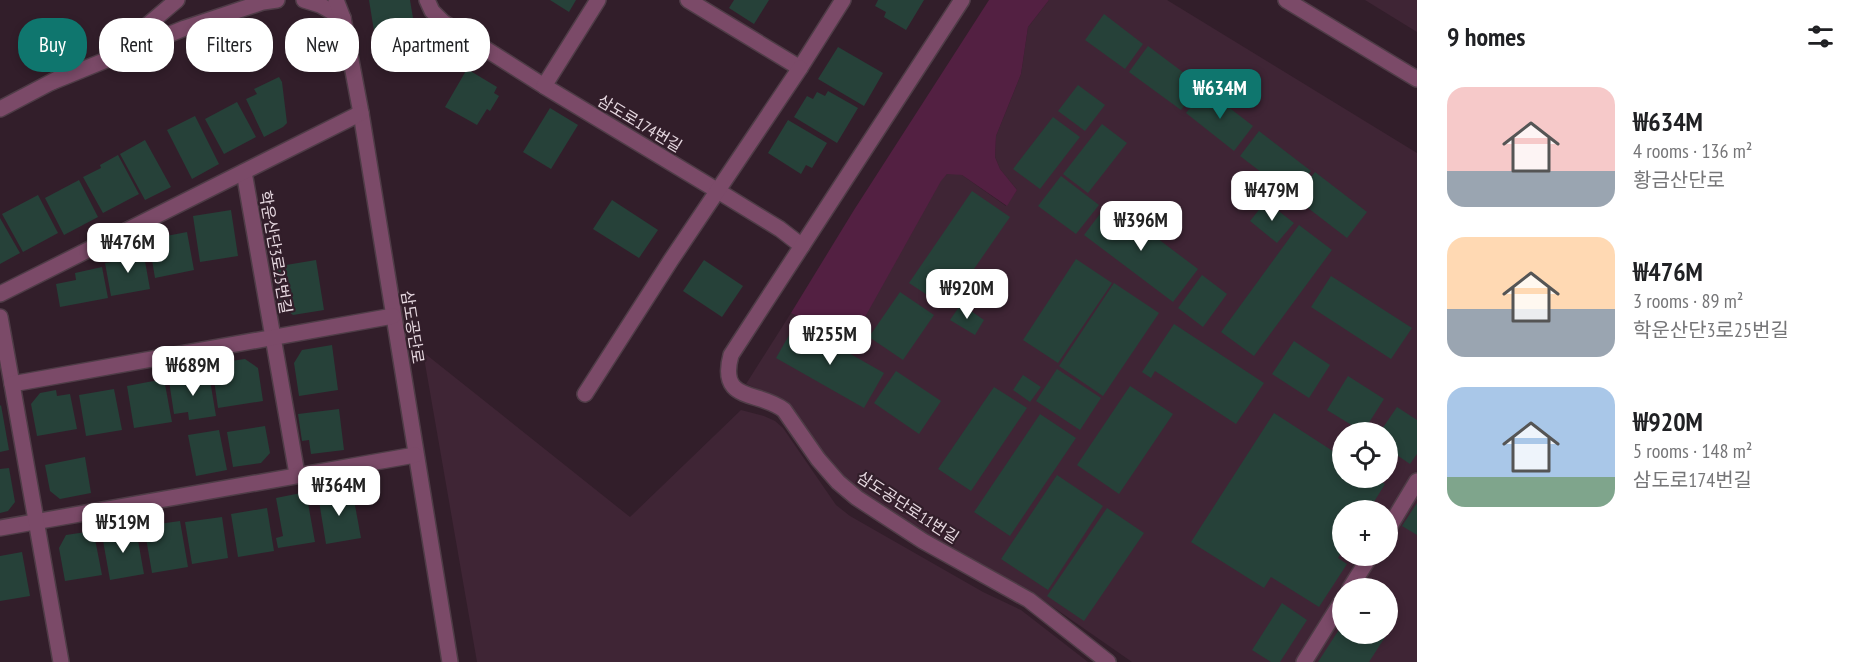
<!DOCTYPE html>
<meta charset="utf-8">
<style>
:root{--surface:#fff;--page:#f2f2f2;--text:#202124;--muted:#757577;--accent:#0f766e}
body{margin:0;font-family:"PT Sans Narrow","Noto Sans KR",sans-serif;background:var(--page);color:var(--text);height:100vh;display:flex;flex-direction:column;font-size:22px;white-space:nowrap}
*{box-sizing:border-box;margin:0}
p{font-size:20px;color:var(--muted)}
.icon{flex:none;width:33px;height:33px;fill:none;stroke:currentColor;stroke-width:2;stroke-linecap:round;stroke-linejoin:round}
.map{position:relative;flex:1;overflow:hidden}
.panel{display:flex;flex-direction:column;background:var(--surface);width:450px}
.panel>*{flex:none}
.top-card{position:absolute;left:18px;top:18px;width:570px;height:54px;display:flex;gap:12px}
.tools{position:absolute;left:1332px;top:422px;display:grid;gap:12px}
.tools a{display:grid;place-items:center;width:66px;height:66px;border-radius:50%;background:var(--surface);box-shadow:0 3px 9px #0003;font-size:30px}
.price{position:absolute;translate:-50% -51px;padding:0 14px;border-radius:12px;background:#fff;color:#222;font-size:20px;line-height:39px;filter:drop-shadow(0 2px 3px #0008)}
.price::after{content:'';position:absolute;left:50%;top:36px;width:18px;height:14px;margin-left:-9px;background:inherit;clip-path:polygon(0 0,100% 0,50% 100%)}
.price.active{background:var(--accent);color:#fff}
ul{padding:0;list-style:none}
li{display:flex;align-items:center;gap:18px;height:150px;padding:0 30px}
li span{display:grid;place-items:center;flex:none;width:168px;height:120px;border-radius:18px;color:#555}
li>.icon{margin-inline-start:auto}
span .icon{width:72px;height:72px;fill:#fffc;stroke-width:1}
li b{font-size:26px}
h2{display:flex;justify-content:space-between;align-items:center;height:72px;padding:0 30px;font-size:26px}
.chip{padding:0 21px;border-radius:24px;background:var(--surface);box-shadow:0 3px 9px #0003;font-size:21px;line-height:54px}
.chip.active{background:var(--accent);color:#fff}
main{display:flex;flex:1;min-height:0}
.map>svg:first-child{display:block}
.built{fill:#3f2535;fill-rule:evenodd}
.green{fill:#532042}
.building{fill:#264139}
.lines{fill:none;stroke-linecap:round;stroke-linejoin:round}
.minor-casing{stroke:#4f3c47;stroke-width:18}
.minor{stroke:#7b4a68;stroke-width:15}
.labels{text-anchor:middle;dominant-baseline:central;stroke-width:4.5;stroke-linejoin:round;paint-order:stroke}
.street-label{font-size:16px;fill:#e6d8e0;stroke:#321e2a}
</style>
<main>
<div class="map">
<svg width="1417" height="662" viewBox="0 0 1417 662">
<rect width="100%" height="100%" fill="#321e2a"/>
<g class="built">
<path d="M1049 0H1167L1417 153V662H1132L1030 591 926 533 866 495 842 476 823 454 790 406 781 399 746 384 791 313 850 343 941 180 947 174 955 173 962 175 1006 206 1017 190 1000 169 995 157 996 136 1021 74 1028 27ZM1342 432H1388V477H1342ZM1342 510H1388V555H1342ZM1342 588H1388V633H1342Z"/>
<path d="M1365 0H1417V32Z"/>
<path d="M423 352 630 517 741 410 764 416 775 421 783 428 836 505 850 516 983 592 1021 610 1088 662H477Z"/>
</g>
<path class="green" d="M989 0H1049L1028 27 1021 74 996 136 995 157 1000 169 1017 190 1007 206 962 175 947 174 941 181 850 344 791 313 854 210Z"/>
<g class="building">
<path d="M369 0H410L414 24 374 31Z"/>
<path d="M550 0H576L569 12Z"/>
<path d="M734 0H769L754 24 729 8Z"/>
<path d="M878 0H924L906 30 884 17 886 12 875 6Z"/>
<path d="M1104 14 1143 44 1125 69 1085 40Z"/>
<path d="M1148 46 1200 85 1181 110 1129 72Z"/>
<path d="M838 47 883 73 864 106 818 79Z"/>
<path d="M467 69 497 87 494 93 499 96 490 111 487 109 477 125 445 107Z"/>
<path d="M279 77 282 82 287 123 283 127 264 137 246 99 257 94 254 89Z"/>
<path d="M1078 85 1105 105 1085 131 1058 111Z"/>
<path d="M1205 89 1253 126 1234 151 1186 113Z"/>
<path d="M828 91 858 108 837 143 794 117 807 96 813 99 817 92 825 96Z"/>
<path d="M237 102 256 137 224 154 205 119Z"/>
<path d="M550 108 578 125 551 169 523 152Z"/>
<path d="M195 116 219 164 192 179 167 130Z"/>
<path d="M1053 117 1080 137 1040 189 1013 169Z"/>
<path d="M788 120 827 143 812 168 806 165 801 174 768 153Z"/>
<path d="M1102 124 1127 143 1088 193 1063 174Z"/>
<path d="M1259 131 1311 171 1291 195 1240 156Z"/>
<path d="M145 140 171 187 145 200 120 154Z"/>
<path d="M118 155 139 194 103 213 83 177 101 168 100 165Z"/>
<path d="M1315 172 1367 212 1347 238 1295 198Z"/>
<path d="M1061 176 1099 205 1076 234 1038 206Z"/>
<path d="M79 180 98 217 64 235 45 198Z"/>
<path d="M972 191 1010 217 947 308 909 283Z"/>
<path d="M38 195 58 233 23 252 2 214Z"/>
<path d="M612 200 658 230 639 258 593 229Z"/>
<path d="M1266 201 1294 223 1277 243 1250 221Z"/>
<path d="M1109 202 1198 269 1173 302 1084 235Z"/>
<path d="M231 210 238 256 200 262 193 216Z"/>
<path d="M0 218 20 253 0 264Z"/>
<path d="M1299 225 1332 250 1254 356 1221 332Z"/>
<path d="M187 232 194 270 155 278 150 248 158 246 156 238Z"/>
<path d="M143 250 150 289 111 296 105 263 118 261 117 255Z"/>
<path d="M1076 259 1112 283 1058 363 1023 340Z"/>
<path d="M316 260 324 310 293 315 280 305 274 267Z"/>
<path d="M704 260 743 286 722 317 683 291Z"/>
<path d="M102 267 108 298 60 307 56 284 76 280 75 273Z"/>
<path d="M1202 275 1227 294 1203 327 1178 308Z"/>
<path d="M1331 276 1412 328 1391 359 1311 307Z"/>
<path d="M1114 283 1159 313 1103 396 1059 366Z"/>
<path d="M900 292 934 315 903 360 869 337Z"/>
<path d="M961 304 984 320 975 335 950 320Z"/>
<path d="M796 323 884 373 864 408 776 358Z"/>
<path d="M1174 324 1264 383 1236 424 1155 371 1151 378 1142 372Z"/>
<path d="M1294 341 1330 365 1309 398 1272 374Z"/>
<path d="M332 345 338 390 299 396 294 363 302 350Z"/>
<path d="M245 359 258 368 263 401 218 408 214 380 219 379 217 363Z"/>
<path d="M1057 369 1101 398 1080 430 1036 401Z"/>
<path d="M896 371 941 401 919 434 874 403Z"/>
<path d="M209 374 216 416 189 420 188 412 174 414 169 381Z"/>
<path d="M1023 375 1041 387 1030 402 1013 390Z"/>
<path d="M1348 376 1384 399 1363 432 1327 410Z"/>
<path d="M164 379 172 422 134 428 127 386Z"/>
<path d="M1130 386 1173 414 1119 494 1077 465Z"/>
<path d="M994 387 1027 408 971 491 938 469Z"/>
<path d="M114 389 122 430 86 436 79 395Z"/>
<path d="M56 390 57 396 70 394 77 429 37 436 31 404 40 393Z"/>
<path d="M1 405 9 450 0 452V406Z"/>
<path d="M1397 407 1417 420V454L1410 464 1388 449V432H1380Z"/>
<path d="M339 409 344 450 311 454 309 440 302 441 298 414Z"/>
<path d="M1274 413 1342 457V477H1374L1385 484 1369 510H1342V551L1338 558 1347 564 1319 607 1271 577 1264 588 1191 542Z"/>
<path d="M1040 414 1076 438 1010 536 974 512Z"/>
<path d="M265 426 270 453 261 463 233 467 227 432Z"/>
<path d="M219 430 227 470 196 476 188 435Z"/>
<path d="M85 457 91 493 60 499 50 491 45 465Z"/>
<path d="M9 468 15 502 8 511 0 513V469Z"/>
<path d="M1057 475 1103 506 1048 590 1001 559Z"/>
<path d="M352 489 361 538 326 544 318 495Z"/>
<path d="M306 492 315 542 278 548 276 538 283 536 276 498Z"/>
<path d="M1417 503V535L1402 526Z"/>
<path d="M267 508 274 551 238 557 231 514Z"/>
<path d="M1107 508 1144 533 1084 621 1047 596Z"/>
<path d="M222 517 228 558 192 564 185 522Z"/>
<path d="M180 521 188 567 152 573 144 526Z"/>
<path d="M136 529 144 574 110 580 102 535Z"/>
<path d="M86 532 88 540 95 539 102 575 65 581 59 548 66 535Z"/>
<path d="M22 552 30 596 0 601V556Z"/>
<path d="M1282 603 1307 620 1280 662H1271L1252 650Z"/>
<path d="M1388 614 1396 620 1369 662H1318L1342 625V633H1388Z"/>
</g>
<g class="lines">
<g class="minor-casing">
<g id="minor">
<path d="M304 0 320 5 343 18"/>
<path d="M336 0 343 18 361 113 450 662"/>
<path d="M427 0 432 11 443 22 544 86"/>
<path d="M598 0 544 86 718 191 780 229 802 246"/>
<path d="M688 0 800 68 843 0"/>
<path d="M962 0 731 355C718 403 758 390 784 410L818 459 838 482 857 498 923 541 1029 600 1108 662"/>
<path d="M1286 0 1417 79"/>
<path d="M109 51 137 34 177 0"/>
<path d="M52 82 185 28 263 2 277 0"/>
<path d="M0 109 61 77"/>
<path d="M244 172 297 474"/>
<path d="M0 294 361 113"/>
<path d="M0 317 12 384"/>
<path d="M585 394 671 260 800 68"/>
<path d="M0 528 415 455"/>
<path d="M1388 529 1417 481"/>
<path d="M1350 588 1371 555"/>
<path d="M61 662 12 384 393 316"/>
<path d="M1304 662 1342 601"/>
</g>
</g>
<use href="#minor" class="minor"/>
</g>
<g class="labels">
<g class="street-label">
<text transform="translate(640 123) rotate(31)">삼도로174번길</text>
<text transform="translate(276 252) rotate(80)">학운산단3로25번길</text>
<text transform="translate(413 327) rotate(81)">삼도공단로</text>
<text transform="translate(908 507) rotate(33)">삼도공단로11번길</text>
</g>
</g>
</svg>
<div class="tools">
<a><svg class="icon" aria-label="locate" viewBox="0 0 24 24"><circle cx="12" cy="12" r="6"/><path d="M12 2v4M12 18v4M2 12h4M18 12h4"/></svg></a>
<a>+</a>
<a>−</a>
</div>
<b class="price active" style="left:1220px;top:120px">₩634M</b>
<b class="price" style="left:1272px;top:222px">₩479M</b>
<b class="price" style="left:1141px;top:252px">₩396M</b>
<b class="price" style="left:128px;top:274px">₩476M</b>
<b class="price" style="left:967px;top:320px">₩920M</b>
<b class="price" style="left:830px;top:366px">₩255M</b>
<b class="price" style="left:193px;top:397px">₩689M</b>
<b class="price" style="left:339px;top:517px">₩364M</b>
<b class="price" style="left:123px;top:554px">₩519M</b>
<div class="top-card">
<a class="chip active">Buy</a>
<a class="chip">Rent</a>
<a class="chip">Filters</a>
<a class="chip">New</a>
<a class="chip">Apartment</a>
</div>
</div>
<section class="panel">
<h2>9 homes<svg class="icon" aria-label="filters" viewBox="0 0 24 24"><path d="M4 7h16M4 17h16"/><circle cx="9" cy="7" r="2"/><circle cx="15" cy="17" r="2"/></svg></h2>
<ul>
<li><span style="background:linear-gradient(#f6c9c9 70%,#9aa5b1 0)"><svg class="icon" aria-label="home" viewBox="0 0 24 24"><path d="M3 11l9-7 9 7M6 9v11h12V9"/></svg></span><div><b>₩634M</b><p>4 rooms · 136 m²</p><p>황금산단로</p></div></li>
<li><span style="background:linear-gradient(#ffd9b3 60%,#9aa5b1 0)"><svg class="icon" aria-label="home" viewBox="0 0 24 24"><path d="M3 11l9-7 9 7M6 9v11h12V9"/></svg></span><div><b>₩476M</b><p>3 rooms · 89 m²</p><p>학운산단3로25번길</p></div></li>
<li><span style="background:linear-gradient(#a9c7e8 75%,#7fa58c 0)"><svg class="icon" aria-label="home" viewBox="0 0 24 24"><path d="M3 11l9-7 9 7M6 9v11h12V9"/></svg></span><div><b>₩920M</b><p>5 rooms · 148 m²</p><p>삼도로174번길</p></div></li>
</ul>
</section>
</main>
